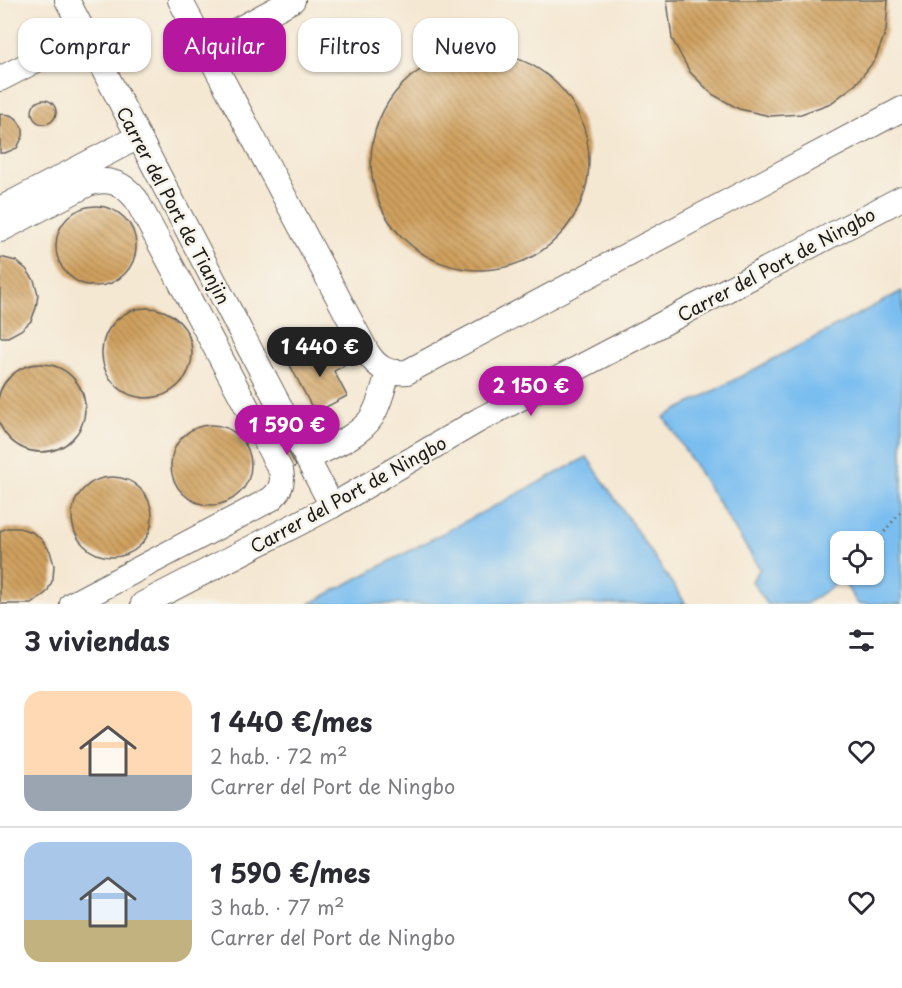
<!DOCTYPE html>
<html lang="es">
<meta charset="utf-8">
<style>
:root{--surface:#fff;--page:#f7f7f7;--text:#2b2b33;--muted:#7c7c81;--line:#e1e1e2;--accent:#b5179e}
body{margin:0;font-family:"Playpen Sans",sans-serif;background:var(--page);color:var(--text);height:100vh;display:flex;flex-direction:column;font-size:22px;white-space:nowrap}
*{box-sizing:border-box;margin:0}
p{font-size:20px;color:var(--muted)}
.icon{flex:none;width:33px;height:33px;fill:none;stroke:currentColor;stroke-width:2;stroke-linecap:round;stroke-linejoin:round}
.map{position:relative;height:604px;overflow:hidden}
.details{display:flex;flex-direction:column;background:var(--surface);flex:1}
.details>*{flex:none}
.banner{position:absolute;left:18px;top:18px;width:600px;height:54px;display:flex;gap:12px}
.tools{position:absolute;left:830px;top:531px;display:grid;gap:12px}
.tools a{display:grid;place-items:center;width:54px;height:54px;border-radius:12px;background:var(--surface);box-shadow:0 2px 4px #0004;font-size:30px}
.price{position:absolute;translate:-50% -51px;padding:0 14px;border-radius:21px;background:var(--accent);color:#fff;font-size:20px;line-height:39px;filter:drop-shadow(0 2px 3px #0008)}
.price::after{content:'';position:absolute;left:50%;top:36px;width:18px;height:14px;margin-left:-9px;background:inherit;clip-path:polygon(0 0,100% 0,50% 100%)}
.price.on{background:#222;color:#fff}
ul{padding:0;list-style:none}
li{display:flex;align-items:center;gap:18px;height:150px;padding:0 24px}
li+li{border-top:2px solid var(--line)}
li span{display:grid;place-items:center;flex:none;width:168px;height:120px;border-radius:18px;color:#555}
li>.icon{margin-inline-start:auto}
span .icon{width:72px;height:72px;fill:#fffc;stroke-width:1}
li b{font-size:26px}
h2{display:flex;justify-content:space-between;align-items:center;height:72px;padding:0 24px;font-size:26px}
.tag{padding:0 21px;border-radius:18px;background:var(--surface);box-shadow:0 2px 4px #0004;font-size:21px;line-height:54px}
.tag.on{background:var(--accent);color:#fff}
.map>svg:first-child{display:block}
.water{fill:#7abef0;stroke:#4b6d86;stroke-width:1.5;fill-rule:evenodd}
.building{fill:url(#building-back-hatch)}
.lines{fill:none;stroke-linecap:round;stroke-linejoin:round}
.minor-casing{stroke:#68635c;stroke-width:26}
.path{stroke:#68635c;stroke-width:3;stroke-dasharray:1.5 4.5;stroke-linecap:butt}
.minor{stroke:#fff;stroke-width:24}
.labels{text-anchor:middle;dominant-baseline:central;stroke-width:5;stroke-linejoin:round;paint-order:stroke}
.street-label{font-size:18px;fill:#1c1c1c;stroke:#f7f3e8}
</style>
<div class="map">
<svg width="902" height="604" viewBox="0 0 902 604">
<defs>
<pattern id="building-back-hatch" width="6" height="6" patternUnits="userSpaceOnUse" patternTransform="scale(1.5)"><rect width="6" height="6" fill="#d0a15e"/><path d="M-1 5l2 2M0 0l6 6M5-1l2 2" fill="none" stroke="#a8824d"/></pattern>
</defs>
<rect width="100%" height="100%" fill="#f7f3e8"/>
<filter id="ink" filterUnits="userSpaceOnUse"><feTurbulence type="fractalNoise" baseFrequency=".0167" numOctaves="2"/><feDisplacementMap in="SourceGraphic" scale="12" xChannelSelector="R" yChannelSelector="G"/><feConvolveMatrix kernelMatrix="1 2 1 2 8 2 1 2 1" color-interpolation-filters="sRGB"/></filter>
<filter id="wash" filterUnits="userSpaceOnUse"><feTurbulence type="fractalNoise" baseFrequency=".008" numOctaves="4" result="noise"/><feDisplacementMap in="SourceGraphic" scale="24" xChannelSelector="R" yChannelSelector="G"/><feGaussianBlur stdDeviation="1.35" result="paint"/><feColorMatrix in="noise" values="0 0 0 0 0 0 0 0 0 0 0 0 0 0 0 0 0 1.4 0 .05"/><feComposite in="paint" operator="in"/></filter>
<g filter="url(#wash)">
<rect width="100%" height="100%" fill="#f5e8d3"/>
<g class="water">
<path d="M902 291V604H858L842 580 806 604H767L752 581 760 569 664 417ZM840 542H873V574H840Z"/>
<path d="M587 457 686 604H309Z"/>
</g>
<g id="blocks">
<g class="building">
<path d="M667 0H888L886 31 875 60 856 84 831 103 801 114 770 116 739 109 712 94 690 72 672 39Z"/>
<circle cx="480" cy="161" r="109"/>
<circle cx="44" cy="112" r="12"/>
<path d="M0 114 10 115 16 118 23 129V136L17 148 5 153H0Z"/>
<circle cx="96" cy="246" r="40"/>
<path d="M0 257 16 261 26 269 34 280 38 294 36 308 31 321 21 330 8 337H0Z"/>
<circle cx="147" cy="353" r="45"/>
<path d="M332 343 344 366 334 371 347 396 315 413 290 365Z"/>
<circle cx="41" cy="408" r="44"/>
<circle cx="211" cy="465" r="40"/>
<path d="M284 443 296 466 291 469 278 445Z"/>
<circle cx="112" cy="517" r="40"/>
<path d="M7 528H19L32 532 42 540 50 551 54 565 53 579 47 592 32 604H0V531Z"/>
</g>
</g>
</g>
<g filter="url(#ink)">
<use href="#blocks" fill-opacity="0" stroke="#68635c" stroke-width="1.5"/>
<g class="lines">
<g class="minor-casing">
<g id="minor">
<path d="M67 0 332 506"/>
<path d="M180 0 367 352C377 368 388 374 407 372L902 109"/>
<path d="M205 47 293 0"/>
<path d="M0 79 85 35"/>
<path d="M0 209 138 137"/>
<path d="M0 230 88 184C108 177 123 183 136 199L281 471C284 483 280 491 271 499L72 604"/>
<path d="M308 458C328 448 359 437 372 417 380 403 384 387 388 372"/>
<path d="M143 604 332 506 479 420 902 198"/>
</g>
</g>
<g class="path">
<path d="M873 546 902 510"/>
<path d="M844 583 851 574"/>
</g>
<use href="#minor" class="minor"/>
</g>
</g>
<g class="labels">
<g class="street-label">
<text transform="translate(174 205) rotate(62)">Carrer del Port de Tianjin</text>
<text transform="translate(776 264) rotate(-28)">Carrer del Port de Ningbo</text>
<text transform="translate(348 494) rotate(-29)">Carrer del Port de Ningbo</text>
</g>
</g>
</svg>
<div class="tools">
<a><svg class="icon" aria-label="locate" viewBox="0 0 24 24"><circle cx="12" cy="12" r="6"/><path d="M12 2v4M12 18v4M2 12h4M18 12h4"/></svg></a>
</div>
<b class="price on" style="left:320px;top:378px">1 440 €</b>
<b class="price" style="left:531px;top:417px">2 150 €</b>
<b class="price" style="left:287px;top:456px">1 590 €</b>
<div class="banner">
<a class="tag">Comprar</a>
<a class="tag on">Alquilar</a>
<a class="tag">Filtros</a>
<a class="tag">Nuevo</a>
</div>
</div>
<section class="details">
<h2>3 viviendas<svg class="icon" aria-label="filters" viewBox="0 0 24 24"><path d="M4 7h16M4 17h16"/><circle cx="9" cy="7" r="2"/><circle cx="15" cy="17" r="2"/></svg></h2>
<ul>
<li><span style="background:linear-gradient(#ffd9b3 70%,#9aa5b1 0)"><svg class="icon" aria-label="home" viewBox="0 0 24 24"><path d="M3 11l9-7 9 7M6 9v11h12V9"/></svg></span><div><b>1 440 €/mes</b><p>2 hab. · 72 m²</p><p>Carrer del Port de Ningbo</p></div><svg class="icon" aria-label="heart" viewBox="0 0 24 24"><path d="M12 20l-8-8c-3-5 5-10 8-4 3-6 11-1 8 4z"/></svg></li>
<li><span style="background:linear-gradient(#a9c7e8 65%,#c2b280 0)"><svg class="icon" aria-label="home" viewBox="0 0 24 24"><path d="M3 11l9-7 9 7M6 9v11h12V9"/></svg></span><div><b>1 590 €/mes</b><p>3 hab. · 77 m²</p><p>Carrer del Port de Ningbo</p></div><svg class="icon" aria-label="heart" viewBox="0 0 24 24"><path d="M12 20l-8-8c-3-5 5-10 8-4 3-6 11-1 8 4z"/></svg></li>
</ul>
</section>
